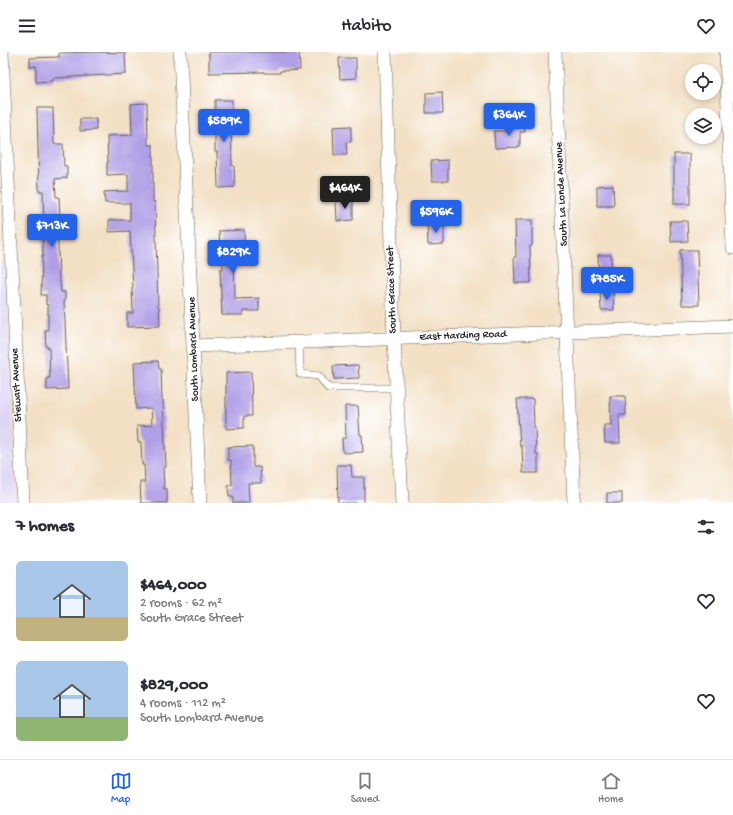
<!DOCTYPE html>
<meta charset="utf-8">
<style>
:root{--surface:#fff;--page:#f2f2f3;--text:#2b2b33;--muted:#7c7c81;--line:#e1e1e2;--accent:#2563eb}
body{margin:0;font-family:"Gochi Hand",sans-serif;background:var(--page);color:var(--text);height:100vh;display:flex;flex-direction:column;font-size:15px;white-space:nowrap}
*{box-sizing:border-box;margin:0}
p{font-size:13px;color:var(--muted)}
.icon{flex:none;width:22px;height:22px;fill:none;stroke:currentColor;stroke-width:2;stroke-linecap:round;stroke-linejoin:round}
.map{position:relative;height:451px;overflow:hidden}
.panel{display:flex;flex-direction:column;background:var(--surface);flex:1}
.panel>*{flex:none}
.buttons{position:absolute;left:685px;top:12px;display:grid;gap:8px}
.buttons a{display:grid;place-items:center;width:36px;height:36px;border-radius:50%;background:var(--surface);box-shadow:0 2px 6px #0003;font-size:20px}
.price{position:absolute;translate:-50% -34px;padding:0 9px;border-radius:4px;background:var(--accent);color:#fff;font-size:13px;line-height:26px;filter:drop-shadow(0 1px 2px #0008)}
.price::after{content:'';position:absolute;left:50%;top:24px;width:12px;height:9px;margin-left:-6px;background:inherit;clip-path:polygon(0 0,100% 0,50% 100%)}
.price.selected{background:#222;color:#fff}
ul{padding:0;list-style:none}
li{display:flex;align-items:center;gap:12px;height:100px;padding:0 16px}
li span{display:grid;place-items:center;flex:none;width:112px;height:80px;border-radius:6px;color:#555}
li>.icon{margin-inline-start:auto}
span .icon{width:48px;height:48px;fill:#fffc;stroke-width:1}
li b{font-size:17px}
h2{display:flex;justify-content:space-between;align-items:center;height:48px;padding:0 16px;font-size:17px}
header{display:flex;justify-content:space-between;align-items:center;height:52px;padding:0 16px;background:var(--surface);font-size:18px;font-weight:600}
.tab-bar{display:flex;justify-content:space-around;align-items:center;height:56px;border-top:1px solid var(--line);background:var(--surface);font-size:11px;color:var(--muted)}
.tab-bar a{display:grid;justify-items:center;gap:2px}
.tab-bar .selected{color:var(--accent)}
.map>svg:first-child{display:block}
.built{fill:#ddd5f6}
.building{fill:#b19fe6}
.lines{fill:none;stroke-linecap:round;stroke-linejoin:round}
.lane-casing{stroke:#676157;stroke-width:8}
.street-casing{stroke:#676157;stroke-width:14}
.lane{stroke:#fff;stroke-width:7}
.street{stroke:#fff;stroke-width:13}
.labels{text-anchor:middle;dominant-baseline:central;stroke-width:3;stroke-linejoin:round;paint-order:stroke}
.street-label{font-size:11px;fill:#1c1c1c;stroke:#fff}
</style>
<header><svg class="icon" aria-label="menu" viewBox="0 0 24 24"><path d="M4 6h16M4 12h16M4 18h16"/></svg>Habito<svg class="icon" aria-label="heart" viewBox="0 0 24 24"><path d="M12 20l-8-8c-3-5 5-10 8-4 3-6 11-1 8 4z"/></svg></header>
<div class="map">
<svg width="733" height="451" viewBox="0 0 733 451">
<rect width="100%" height="100%" fill="#fff"/>
<filter id="ink" filterUnits="userSpaceOnUse"><feTurbulence type="fractalNoise" baseFrequency=".025" numOctaves="2"/><feDisplacementMap in="SourceGraphic" scale="8" xChannelSelector="R" yChannelSelector="G"/><feConvolveMatrix kernelMatrix="1 2 1 2 8 2 1 2 1" color-interpolation-filters="sRGB"/></filter>
<filter id="wash" filterUnits="userSpaceOnUse"><feTurbulence type="fractalNoise" baseFrequency=".012" numOctaves="4" result="noise"/><feDisplacementMap in="SourceGraphic" scale="16" xChannelSelector="R" yChannelSelector="G"/><feGaussianBlur stdDeviation="0.9" result="paint"/><feColorMatrix in="noise" values="0 0 0 0 0 0 0 0 0 0 0 0 0 0 0 0 0 1.4 0 .05"/><feComposite in="paint" operator="in"/></filter>
<g filter="url(#wash)">
<rect width="100%" height="100%" fill="#f3e0c4"/>
<path class="built" d="M0 212H6L16 451H0Z"/>
<g id="blocks">
<g class="building">
<path d="M97 0 125 1 126 22 53 26V29L36 30V14L30 15V6L59 5V1Z"/>
<path d="M209 0H299L300 18 280 19V21H264V20L209 21Z"/>
<path d="M339 6H356V26L340 27Z"/>
<path d="M442 40 443 61H426V41Z"/>
<path d="M215 48H232V68H231L232 114H234L235 135 218 136 217 100H215Z"/>
<path d="M147 51 148 93H153V150H155L158 255H159L160 274 127 275V261H133L132 236H133L130 179 109 180V168H130V151H105L104 140 128 139V122L107 123V111H108L107 84 132 83 131 52Z"/>
<path d="M37 56H53L54 92H63L64 114H67V126L55 127 56 145H59L60 166H58V193L59 229H60L61 240H65V249H64L68 337 47 338V326H50L49 295H46L45 278H48V253H46V243H41L42 204H43L42 173H44L43 139H39Z"/>
<path d="M80 67H96V78L80 79Z"/>
<path d="M524 71 525 80H520V95L495 96 494 79H510V72Z"/>
<path d="M351 74V90H346L347 103H334L333 75Z"/>
<rect x="674" y="102" width="16" height="50"/>
<path d="M448 108V129H432L431 109Z"/>
<path d="M613 133 614 154H597V134Z"/>
<path d="M336 148H353V168L337 169Z"/>
<path d="M515 168H532V194H530L531 231H515L514 205H516Z"/>
<path d="M670 169H687L688 189 671 190Z"/>
<path d="M427 172H444V192L428 193Z"/>
<path d="M244 178 245 203H239V207H234L235 247 259 246V259H243V263H222L220 217H223L222 199H220L219 179Z"/>
<path d="M680 198H697L699 253H682Z"/>
<path d="M598 203H611L612 221 599 222Z"/>
<path d="M613 239 614 258H601L600 240Z"/>
<path d="M158 309 159 317H161L162 348H163L166 415H163L164 437H167V451H141L140 430H145L144 413H142L141 390H138L137 374 152 373 151 356 136 357 134 310Z"/>
<path d="M358 313 359 326 334 327 333 314Z"/>
<path d="M251 320 252 364H244V376L226 377V321Z"/>
<path d="M610 344H625L626 363H619L620 391H605L604 373H611Z"/>
<path d="M517 347H533L534 375H535L536 402H538V421H523L522 394H520Z"/>
<path d="M345 354H358L360 383H362L363 400 343 401 342 386H346Z"/>
<path d="M253 394V415H260L261 431H248L249 451H233V445H229L228 433H232L231 408H228V395Z"/>
<path d="M337 413H351L352 425H364V451H338Z"/>
<rect x="607" y="441" width="15" height="10"/>
</g>
</g>
</g>
<g filter="url(#ink)">
<use href="#blocks" fill-opacity="0" stroke="#676157" stroke-width="1"/>
<g class="lines">
<g class="lane-casing">
<path id="lane" d="M299 290 300 322 319 324 328 336H396"/>
</g>
<g class="street-casing">
<g id="street">
<path d="M2 0 23 451"/>
<path d="M180 0 200 451"/>
<path d="M385 0 394 287 402 451"/>
<path d="M555 0 574 451"/>
<path d="M726 0 733 196"/>
<path d="M194 294 733 274"/>
</g>
</g>
<use href="#lane" class="lane"/>
<use href="#street" class="street"/>
</g>
</g>
<g class="labels">
<g class="street-label">
<text transform="translate(562 142) rotate(-93)">South La Londe Avenue</text>
<text transform="translate(392 238) rotate(-92)">South Grace Street</text>
<text transform="translate(463 284) rotate(-2)">East Harding Road</text>
<text transform="translate(194 297) rotate(-92)">South Lombard Avenue</text>
<text transform="translate(17 333) rotate(-93)">Stewart Avenue</text>
</g>
</g>
</svg>
<div class="buttons">
<a><svg class="icon" aria-label="locate" viewBox="0 0 24 24"><circle cx="12" cy="12" r="6"/><path d="M12 2v4M12 18v4M2 12h4M18 12h4"/></svg></a>
<a><svg class="icon" aria-label="layers" viewBox="0 0 24 24"><path d="M12 4l9 5-9 5-9-5zM3 14l9 5 9-5"/></svg></a>
</div>
<b class="price" style="left:509px;top:85px">$364K</b>
<b class="price" style="left:224px;top:91px">$589K</b>
<b class="price selected" style="left:345px;top:158px">$464K</b>
<b class="price" style="left:436px;top:182px">$596K</b>
<b class="price" style="left:52px;top:196px">$713K</b>
<b class="price" style="left:233px;top:222px">$829K</b>
<b class="price" style="left:607px;top:249px">$785K</b>
</div>
<section class="panel">
<h2>7 homes<svg class="icon" aria-label="filters" viewBox="0 0 24 24"><path d="M4 7h16M4 17h16"/><circle cx="9" cy="7" r="2"/><circle cx="15" cy="17" r="2"/></svg></h2>
<ul>
<li><span style="background:linear-gradient(#a9c7e8 70%,#c2b280 0)"><svg class="icon" aria-label="home" viewBox="0 0 24 24"><path d="M3 11l9-7 9 7M6 9v11h12V9"/></svg></span><div><b>$464,000</b><p>2 rooms · 62 m²</p><p>South Grace Street</p></div><svg class="icon" aria-label="heart" viewBox="0 0 24 24"><path d="M12 20l-8-8c-3-5 5-10 8-4 3-6 11-1 8 4z"/></svg></li>
<li><span style="background:linear-gradient(#a9c7e8 70%,#8fb573 0)"><svg class="icon" aria-label="home" viewBox="0 0 24 24"><path d="M3 11l9-7 9 7M6 9v11h12V9"/></svg></span><div><b>$829,000</b><p>4 rooms · 112 m²</p><p>South Lombard Avenue</p></div><svg class="icon" aria-label="heart" viewBox="0 0 24 24"><path d="M12 20l-8-8c-3-5 5-10 8-4 3-6 11-1 8 4z"/></svg></li>
</ul>
</section>
<nav class="tab-bar">
<a class="selected"><svg class="icon" aria-label="map" viewBox="0 0 24 24"><path d="M3 6l6-2 6 2 6-2v14l-6 2-6-2-6 2zM9 4v14M15 6v14"/></svg>Map</a>
<a><svg class="icon" aria-label="saved" viewBox="0 0 24 24"><path d="M7 4h10v16l-5-4-5 4z"/></svg>Saved</a>
<a><svg class="icon" aria-label="home" viewBox="0 0 24 24"><path d="M3 11l9-7 9 7M6 9v11h12V9"/></svg>Home</a>
</nav>
